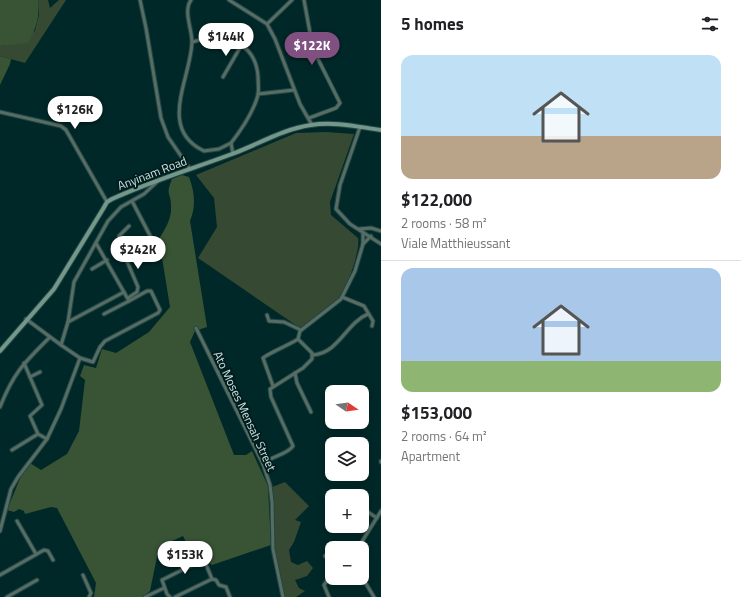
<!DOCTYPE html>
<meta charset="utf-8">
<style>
:root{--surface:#fff;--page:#f6f6f6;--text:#202124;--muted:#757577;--line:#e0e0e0;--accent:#7f5080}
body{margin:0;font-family:"Titillium Web",sans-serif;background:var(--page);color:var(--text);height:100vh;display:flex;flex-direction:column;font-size:15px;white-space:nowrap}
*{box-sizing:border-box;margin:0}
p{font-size:13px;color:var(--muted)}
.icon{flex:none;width:22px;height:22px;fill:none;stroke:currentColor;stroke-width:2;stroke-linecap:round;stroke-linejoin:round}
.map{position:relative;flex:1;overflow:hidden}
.drawer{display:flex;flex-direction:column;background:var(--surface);width:360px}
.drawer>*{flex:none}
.needle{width:26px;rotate:103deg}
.fabs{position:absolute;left:325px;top:385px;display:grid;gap:8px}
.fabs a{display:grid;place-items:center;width:44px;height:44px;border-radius:8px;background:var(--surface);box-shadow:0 2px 10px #0003;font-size:20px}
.price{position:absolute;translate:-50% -34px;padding:0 9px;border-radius:14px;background:#fff;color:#222;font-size:13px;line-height:26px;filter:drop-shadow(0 1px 2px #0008)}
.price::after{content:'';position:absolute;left:50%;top:24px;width:12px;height:9px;margin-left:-6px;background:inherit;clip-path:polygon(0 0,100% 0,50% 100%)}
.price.on{background:var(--accent);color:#fff}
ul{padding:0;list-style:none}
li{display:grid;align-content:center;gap:8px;height:212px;padding:0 20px}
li+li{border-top:1px solid var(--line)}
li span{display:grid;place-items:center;height:124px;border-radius:12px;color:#555}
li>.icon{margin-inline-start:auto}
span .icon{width:72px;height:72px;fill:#fffc;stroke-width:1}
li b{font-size:17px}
h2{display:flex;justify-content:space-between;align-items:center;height:48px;padding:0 20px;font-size:17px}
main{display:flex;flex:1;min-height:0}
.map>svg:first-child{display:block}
.green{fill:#364932}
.forest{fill:#385434}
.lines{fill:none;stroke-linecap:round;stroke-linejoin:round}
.street-casing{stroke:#214645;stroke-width:5}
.secondary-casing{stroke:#214645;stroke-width:6}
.street{stroke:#576c63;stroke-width:3}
.secondary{stroke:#759789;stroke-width:4}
.labels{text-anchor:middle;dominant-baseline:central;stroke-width:4;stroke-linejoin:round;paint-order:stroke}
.street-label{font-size:12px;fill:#cce1e0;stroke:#011d1d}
</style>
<main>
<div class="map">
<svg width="381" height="597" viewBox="0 0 381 597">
<rect width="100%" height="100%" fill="#002828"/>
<g class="green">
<path d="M38 0H48L50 8 59 0H66L25 63 0 56V46H3L35 31 39 14Z"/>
<path d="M326 132 354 134 330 202 331 215 358 238C361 248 346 293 338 300 327 311 312 319 300 328L198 258 217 227 214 198 196 175 296 133Z"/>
<path d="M285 482 309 506 295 520 301 522 294 542 289 550 291 562 298 565 307 561 313 568 307 576 295 580 299 588 305 591 296 597H285L274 550 272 487Z"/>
</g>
<g class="forest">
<path d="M0 0H38C40 17 36 29 28 43L0 46Z"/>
<path d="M0 56 11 59 10 64 0 85Z"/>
<path d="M182 175 189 177C195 193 196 206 190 221L207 327 195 331 190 342 234 455H246L252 451 268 486 271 545 212 565 190 550 183 536 159 547 150 591 143 597H94L96 583 57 508 51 507 25 514 24 511 19 509 14 512 7 510 21 476 30 463 41 470 67 454 79 431 85 380 80 376 84 365 96 368 102 349 116 353 149 332 170 307 159 239C165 229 172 219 171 206 171 192 165 196 172 179Z"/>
</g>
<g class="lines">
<g class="street-casing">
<g id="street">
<path d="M140 0 146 28 161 118 168 137 190 169"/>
<path d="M191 0C183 11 192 29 192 42 191 78 157 129 204 151L219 149 231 143"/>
<path d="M229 0 267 24 275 39 300 104 312 125"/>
<path d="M304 0 313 49 340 103 336 108 309 118"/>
<path d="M267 24 292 0"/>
<path d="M192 42C221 34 255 39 258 76 258 82 259 89 258 95 253 113 242 129 231 143L233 154"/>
<path d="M223 77 241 46"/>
<path d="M258 94 294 90"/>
<path d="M0 112 61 126 66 130 107 202"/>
<path d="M360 127 340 185 336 209 350 224 381 244"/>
<path d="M132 201 157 249"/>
<path d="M359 229 371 228 381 231"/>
<path d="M363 244 371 236"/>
<path d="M92 269 107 260"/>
<path d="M342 297 364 306 373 321 372 326"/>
<path d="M128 298 137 292 138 287 123 252 119 236 129 226"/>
<path d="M104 314 129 301"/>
<path d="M267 315 269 321 284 322 301 330"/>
<path d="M26 319 61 345 68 322 74 282 108 221 121 207 144 194 158 181"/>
<path d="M68 322 124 292"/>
<path d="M196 328 263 464 270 485 272 502 273 549 283 597"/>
<path d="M313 355C339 353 346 323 368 314"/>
<path d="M80 358 93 362 100 347 105 341 158 313 160 310 151 291H147L129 301 96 243"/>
<path d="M295 373 297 383 311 412"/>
<path d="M30 377 40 372"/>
<path d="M273 386 263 358C267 354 291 344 298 339"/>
<path d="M0 407C14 372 24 363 50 337"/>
<path d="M38 434 47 439"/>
<path d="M12 450 38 434 30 416 42 405 24 363"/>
<path d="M381 461V462"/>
<path d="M263 464C271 456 287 455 293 446L271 397 270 389 303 368 312 359V353L298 339 300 331 341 299 355 271 363 244V232"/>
<path d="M362 508 377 518"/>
<path d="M17 521 36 554"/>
<path d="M0 531 11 489 18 477 47 439 61 409 80 358 61 345"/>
<path d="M358 548 381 511"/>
<path d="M325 556 332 562"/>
<path d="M0 575 44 550 48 551 53 560"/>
<path d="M83 575 91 593 89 597"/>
<path d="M362 577 374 597"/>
<path d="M7 597 37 580"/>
<path d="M145 597 164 588"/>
<path d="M170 597 167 594 162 580 202 560 205 562 212 579 216 580 219 585 226 587 230 597"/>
<path d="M175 597 212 579"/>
<path d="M329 597 324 585 332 573"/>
</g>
</g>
<g class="secondary-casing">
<path id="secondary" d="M0 351 54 289 103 209 107 202 112 199C151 181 192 169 232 154 259 144 283 129 311 125 334 121 359 127 381 130"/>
</g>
<use href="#street" class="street"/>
<use href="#secondary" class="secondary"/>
</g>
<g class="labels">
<g class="street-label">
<text transform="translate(152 173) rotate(-21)">Anyinam Road</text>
<text transform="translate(245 411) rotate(65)">Ato Moses Mensah Street</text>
</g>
</g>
</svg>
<div class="fabs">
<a><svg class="needle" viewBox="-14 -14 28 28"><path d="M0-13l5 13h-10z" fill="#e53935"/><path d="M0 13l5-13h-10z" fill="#757577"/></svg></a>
<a><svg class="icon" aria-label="layers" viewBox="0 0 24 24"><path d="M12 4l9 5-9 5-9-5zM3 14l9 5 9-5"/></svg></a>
<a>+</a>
<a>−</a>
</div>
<b class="price" style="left:226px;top:57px">$144K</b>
<b class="price on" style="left:312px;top:66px">$122K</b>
<b class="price" style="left:75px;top:130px">$126K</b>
<b class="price" style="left:138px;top:270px">$242K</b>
<b class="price" style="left:185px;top:575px">$153K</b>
</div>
<section class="drawer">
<h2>5 homes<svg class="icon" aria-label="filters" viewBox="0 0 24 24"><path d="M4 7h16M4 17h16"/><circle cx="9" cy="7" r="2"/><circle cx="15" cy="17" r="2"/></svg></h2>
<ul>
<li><span style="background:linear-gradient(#bfe0f5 65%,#b9a48a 0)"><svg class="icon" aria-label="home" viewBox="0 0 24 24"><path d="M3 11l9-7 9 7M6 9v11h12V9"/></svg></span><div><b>$122,000</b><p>2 rooms · 58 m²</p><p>Viale Matthieussant</p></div></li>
<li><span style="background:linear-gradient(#a9c7e8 75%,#8fb573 0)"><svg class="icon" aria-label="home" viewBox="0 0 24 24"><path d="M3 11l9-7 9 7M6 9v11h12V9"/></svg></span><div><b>$153,000</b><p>2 rooms · 64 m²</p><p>Apartment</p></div></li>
</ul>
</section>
</main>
